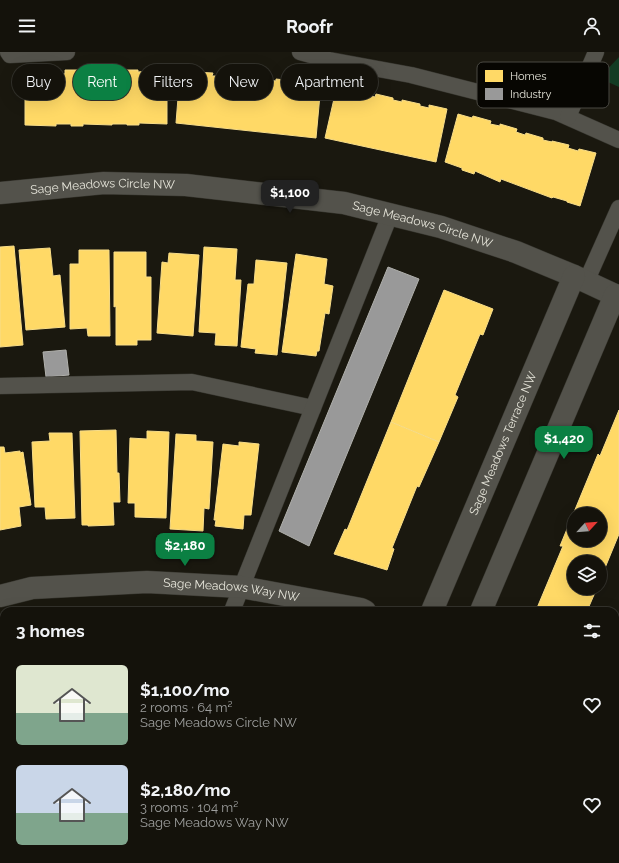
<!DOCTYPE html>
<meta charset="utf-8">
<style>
:root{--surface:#14120b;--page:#212019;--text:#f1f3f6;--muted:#9d9e9d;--line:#33322c;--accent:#0b8043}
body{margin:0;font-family:Raleway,sans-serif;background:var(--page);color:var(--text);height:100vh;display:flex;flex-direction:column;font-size:15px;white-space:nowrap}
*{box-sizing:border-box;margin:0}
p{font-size:13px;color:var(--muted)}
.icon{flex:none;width:22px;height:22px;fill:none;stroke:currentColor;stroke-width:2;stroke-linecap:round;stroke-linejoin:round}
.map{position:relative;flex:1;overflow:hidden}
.details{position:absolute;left:0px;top:555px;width:619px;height:256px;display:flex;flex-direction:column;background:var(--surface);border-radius:12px 12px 0 0;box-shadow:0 4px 16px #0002,0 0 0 1px var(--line)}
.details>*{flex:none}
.hud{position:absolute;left:12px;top:12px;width:400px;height:36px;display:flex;gap:8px}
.needle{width:26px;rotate:64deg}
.fabs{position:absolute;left:567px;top:455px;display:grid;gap:8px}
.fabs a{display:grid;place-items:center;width:40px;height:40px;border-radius:50%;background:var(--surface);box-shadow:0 4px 16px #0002,0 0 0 1px var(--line);font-size:20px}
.price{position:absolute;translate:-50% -34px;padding:0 9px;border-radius:8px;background:var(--accent);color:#fff;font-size:13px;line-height:26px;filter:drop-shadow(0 1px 2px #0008)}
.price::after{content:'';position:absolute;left:50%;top:24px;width:12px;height:9px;margin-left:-6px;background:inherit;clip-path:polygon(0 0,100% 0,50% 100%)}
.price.on{background:#222;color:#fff}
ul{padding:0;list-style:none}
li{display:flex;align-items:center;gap:12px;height:100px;padding:0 16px}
li span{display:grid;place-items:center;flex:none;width:112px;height:80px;border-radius:6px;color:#555}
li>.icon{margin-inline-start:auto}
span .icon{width:48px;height:48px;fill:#fffc;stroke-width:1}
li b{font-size:17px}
h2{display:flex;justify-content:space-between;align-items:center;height:48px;padding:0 16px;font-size:17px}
.chip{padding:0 14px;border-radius:18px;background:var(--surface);box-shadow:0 4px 16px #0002,0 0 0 1px var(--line);font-size:14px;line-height:36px}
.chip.on{background:var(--accent);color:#fff}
header{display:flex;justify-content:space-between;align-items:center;height:52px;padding:0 16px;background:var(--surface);font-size:18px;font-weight:700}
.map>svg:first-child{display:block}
.green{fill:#133b23}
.homes{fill:#ffd966;stroke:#f8dd89;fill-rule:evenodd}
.industry{fill:#999;stroke:#b0b0ac}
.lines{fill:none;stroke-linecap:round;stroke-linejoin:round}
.service-casing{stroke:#36352e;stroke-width:17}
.minor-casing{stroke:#36352e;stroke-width:23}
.service{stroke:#53524b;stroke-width:16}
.minor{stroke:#53524b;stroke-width:22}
.labels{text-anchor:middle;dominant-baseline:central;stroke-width:4;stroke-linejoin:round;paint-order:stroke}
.street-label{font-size:12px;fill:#e6e5da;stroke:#070602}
.key{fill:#070602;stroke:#4a4943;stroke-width:1}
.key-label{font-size:11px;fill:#e6e5da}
</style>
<header><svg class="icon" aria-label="menu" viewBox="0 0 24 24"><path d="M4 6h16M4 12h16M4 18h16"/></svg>Roofr<svg class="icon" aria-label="person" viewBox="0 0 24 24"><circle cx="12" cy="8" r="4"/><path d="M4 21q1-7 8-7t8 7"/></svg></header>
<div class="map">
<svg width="619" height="811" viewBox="0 0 619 811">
<rect width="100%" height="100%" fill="#1a180f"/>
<path class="green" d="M619 5V35L599 26Z"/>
<g class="homes">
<path d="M148 16H167V72L139 71V73H127V72H112V73L83 72V74H71V72H56V74L25 73V22H37V20H57V22H65V18H84V21H93V18H111L112 20H120V18H138V20L148 19Z"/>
<path d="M194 20 213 21 212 24H222V22L239 24V26H248V25L267 26V28L276 29V27L294 29V32H303V30L321 32 316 86 176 71 180 21 194 22Z"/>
<path d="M349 37 366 41V43L375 45 376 42 393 46V48L402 50V48L420 52V54L429 56V53L447 57 436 110 325 86 336 38 348 40Z"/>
<path d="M458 62 472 66 473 64 491 69 490 72 500 74V72L517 77 516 80 525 83 526 81 543 86V88L552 90V89L569 93 568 96 578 99 579 97 596 101 580 154 567 150V149L553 145 552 146 501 127 500 130 475 119 474 122 462 118V116L445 110Z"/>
<path d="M14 194 23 293 0 295V195Z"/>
<path d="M204 195 237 197 235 228H241L237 294 215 293 216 281 199 280Z"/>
<path d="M50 196 53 224 60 223 65 275 26 278 19 198Z"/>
<path d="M79 198H109L110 284H88L87 276 70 277V212H79Z"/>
<path d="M114 200H146V225H151V288H137V293H116V254L114 255Z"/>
<path d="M169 201 199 203 193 284 157 281 162 210 168 211Z"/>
<path d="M296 202 327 207 324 232 333 234 329 262 325 261 319 299H317L316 304 282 300Z"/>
<path d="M256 208 287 211 277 303 255 301 256 297 241 295 248 232H254Z"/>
<path d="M444 238 493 257 483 283 480 282 455 343 458 345 439 390 391 370Z"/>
<path d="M619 358V482L600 528V510H574V536H597L587 559H532L534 555 537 556 563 494H560L598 402 600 404ZM574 462H600V488H574Z"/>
<path d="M391 370 439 390 419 435 417 434 392 496 394 497 387 518 334 502 345 477 347 478Z"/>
<path d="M116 378 117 421H119L120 450H113L114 473 88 474V473H82L80 379Z"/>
<path d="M147 379 169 380 166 466 135 465V451H128L130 386 147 387Z"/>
<path d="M49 381H72L75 466 46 467 45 455H35L32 390 50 389Z"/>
<path d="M176 382 196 383V389L213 390 209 457 204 456 203 479 170 477Z"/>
<path d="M239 390 259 392 251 463H244L243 477 215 474 216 468H214L223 392 239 394Z"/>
<path d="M0 395H4L5 401 20 399V401L23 400 31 453 19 455 21 474 0 478Z"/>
<path d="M1 614H4V641Z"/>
<path d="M0 658 3 686H0Z"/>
<path d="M4 757V807H28L29 811H0V758Z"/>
<path d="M619 787V811H596L600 807H615V791Z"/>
<path d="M43 807H73L74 811H43Z"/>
<rect x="81" y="807" width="30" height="4"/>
<path d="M213 807H265L263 811H211Z"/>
<path d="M431 807H486L484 811H430Z"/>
</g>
<g class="industry">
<path d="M388 215 419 227 309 494 279 479Z"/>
<path d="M66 298 69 323 46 325 43 300Z"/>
<path d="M619 562V619L615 617V572Z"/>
<path d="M154 807H190L188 811H153Z"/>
<path d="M518 807H552L551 811H516Z"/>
</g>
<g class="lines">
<g class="service-casing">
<g id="service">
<path d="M8 0 10 3 67 0"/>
<path d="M300 0 329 8 411 23 556 60 619 88"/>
<path d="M568 65 596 0"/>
<path d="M586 230 619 156"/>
<path d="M0 334 192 330 313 356"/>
<path d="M232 559 390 163"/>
<path d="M615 686 619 677"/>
<path d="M132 811 134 807"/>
<path d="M564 811 566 807"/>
</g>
</g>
<g class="minor-casing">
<g id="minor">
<path id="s1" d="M0 141 104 131 186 133 344 151 441 175 516 200 574 224 619 245"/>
<path id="s2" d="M0 544 32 536 147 530 241 535 361 557 365 559"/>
<path id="s3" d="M432 559 574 224"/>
<path d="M481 559 615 243"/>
<path d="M615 694 619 697"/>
<path d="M334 811 336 807"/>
<path d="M385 811 387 807"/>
</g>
</g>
<use href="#service" class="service"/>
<use href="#minor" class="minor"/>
</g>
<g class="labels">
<g class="street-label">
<text stroke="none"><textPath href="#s1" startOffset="103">Sage Meadows Circle NW</textPath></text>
<text stroke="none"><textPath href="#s1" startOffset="427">Sage Meadows Circle NW</textPath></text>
<text stroke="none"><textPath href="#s3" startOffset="182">Sage Meadows Terrace NW</textPath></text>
<text stroke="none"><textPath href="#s2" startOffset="233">Sage Meadows Way NW</textPath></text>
</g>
</g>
<rect x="477" y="10" width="132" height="46" rx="6" class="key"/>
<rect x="485" y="18" width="18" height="12" fill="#ffd966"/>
<rect x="485" y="36" width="18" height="12" fill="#999"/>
<g class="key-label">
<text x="510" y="28">Homes</text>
<text x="510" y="46">Industry</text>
</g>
</svg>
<div class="fabs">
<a><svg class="needle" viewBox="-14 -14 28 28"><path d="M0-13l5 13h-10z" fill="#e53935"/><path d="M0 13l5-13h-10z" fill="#9d9e9d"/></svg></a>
<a><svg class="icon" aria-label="layers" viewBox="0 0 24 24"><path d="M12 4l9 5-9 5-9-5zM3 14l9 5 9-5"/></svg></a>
</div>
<b class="price on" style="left:290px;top:162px">$1,100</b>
<b class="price" style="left:564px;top:408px">$1,420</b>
<b class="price" style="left:185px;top:515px">$2,180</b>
<div class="hud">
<a class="chip">Buy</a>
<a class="chip on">Rent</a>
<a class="chip">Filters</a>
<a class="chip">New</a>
<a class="chip">Apartment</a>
</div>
<section class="details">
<h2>3 homes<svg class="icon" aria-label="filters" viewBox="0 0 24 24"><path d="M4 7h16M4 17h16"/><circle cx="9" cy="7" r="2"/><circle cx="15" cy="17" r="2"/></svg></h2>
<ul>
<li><span style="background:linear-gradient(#dfe7d0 60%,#7fa58c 0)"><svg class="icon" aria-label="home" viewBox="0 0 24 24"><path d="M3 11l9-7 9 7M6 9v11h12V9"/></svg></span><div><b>$1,100/mo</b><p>2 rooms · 64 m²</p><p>Sage Meadows Circle NW</p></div><svg class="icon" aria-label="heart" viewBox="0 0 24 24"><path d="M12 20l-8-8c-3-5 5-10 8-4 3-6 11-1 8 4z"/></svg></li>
<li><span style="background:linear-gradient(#c9d6e8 60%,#7fa58c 0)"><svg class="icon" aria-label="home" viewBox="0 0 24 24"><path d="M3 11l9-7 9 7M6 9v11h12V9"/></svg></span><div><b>$2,180/mo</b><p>3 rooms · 104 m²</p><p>Sage Meadows Way NW</p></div><svg class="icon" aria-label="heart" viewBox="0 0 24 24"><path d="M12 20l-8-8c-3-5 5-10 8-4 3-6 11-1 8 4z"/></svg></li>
</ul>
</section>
</div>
